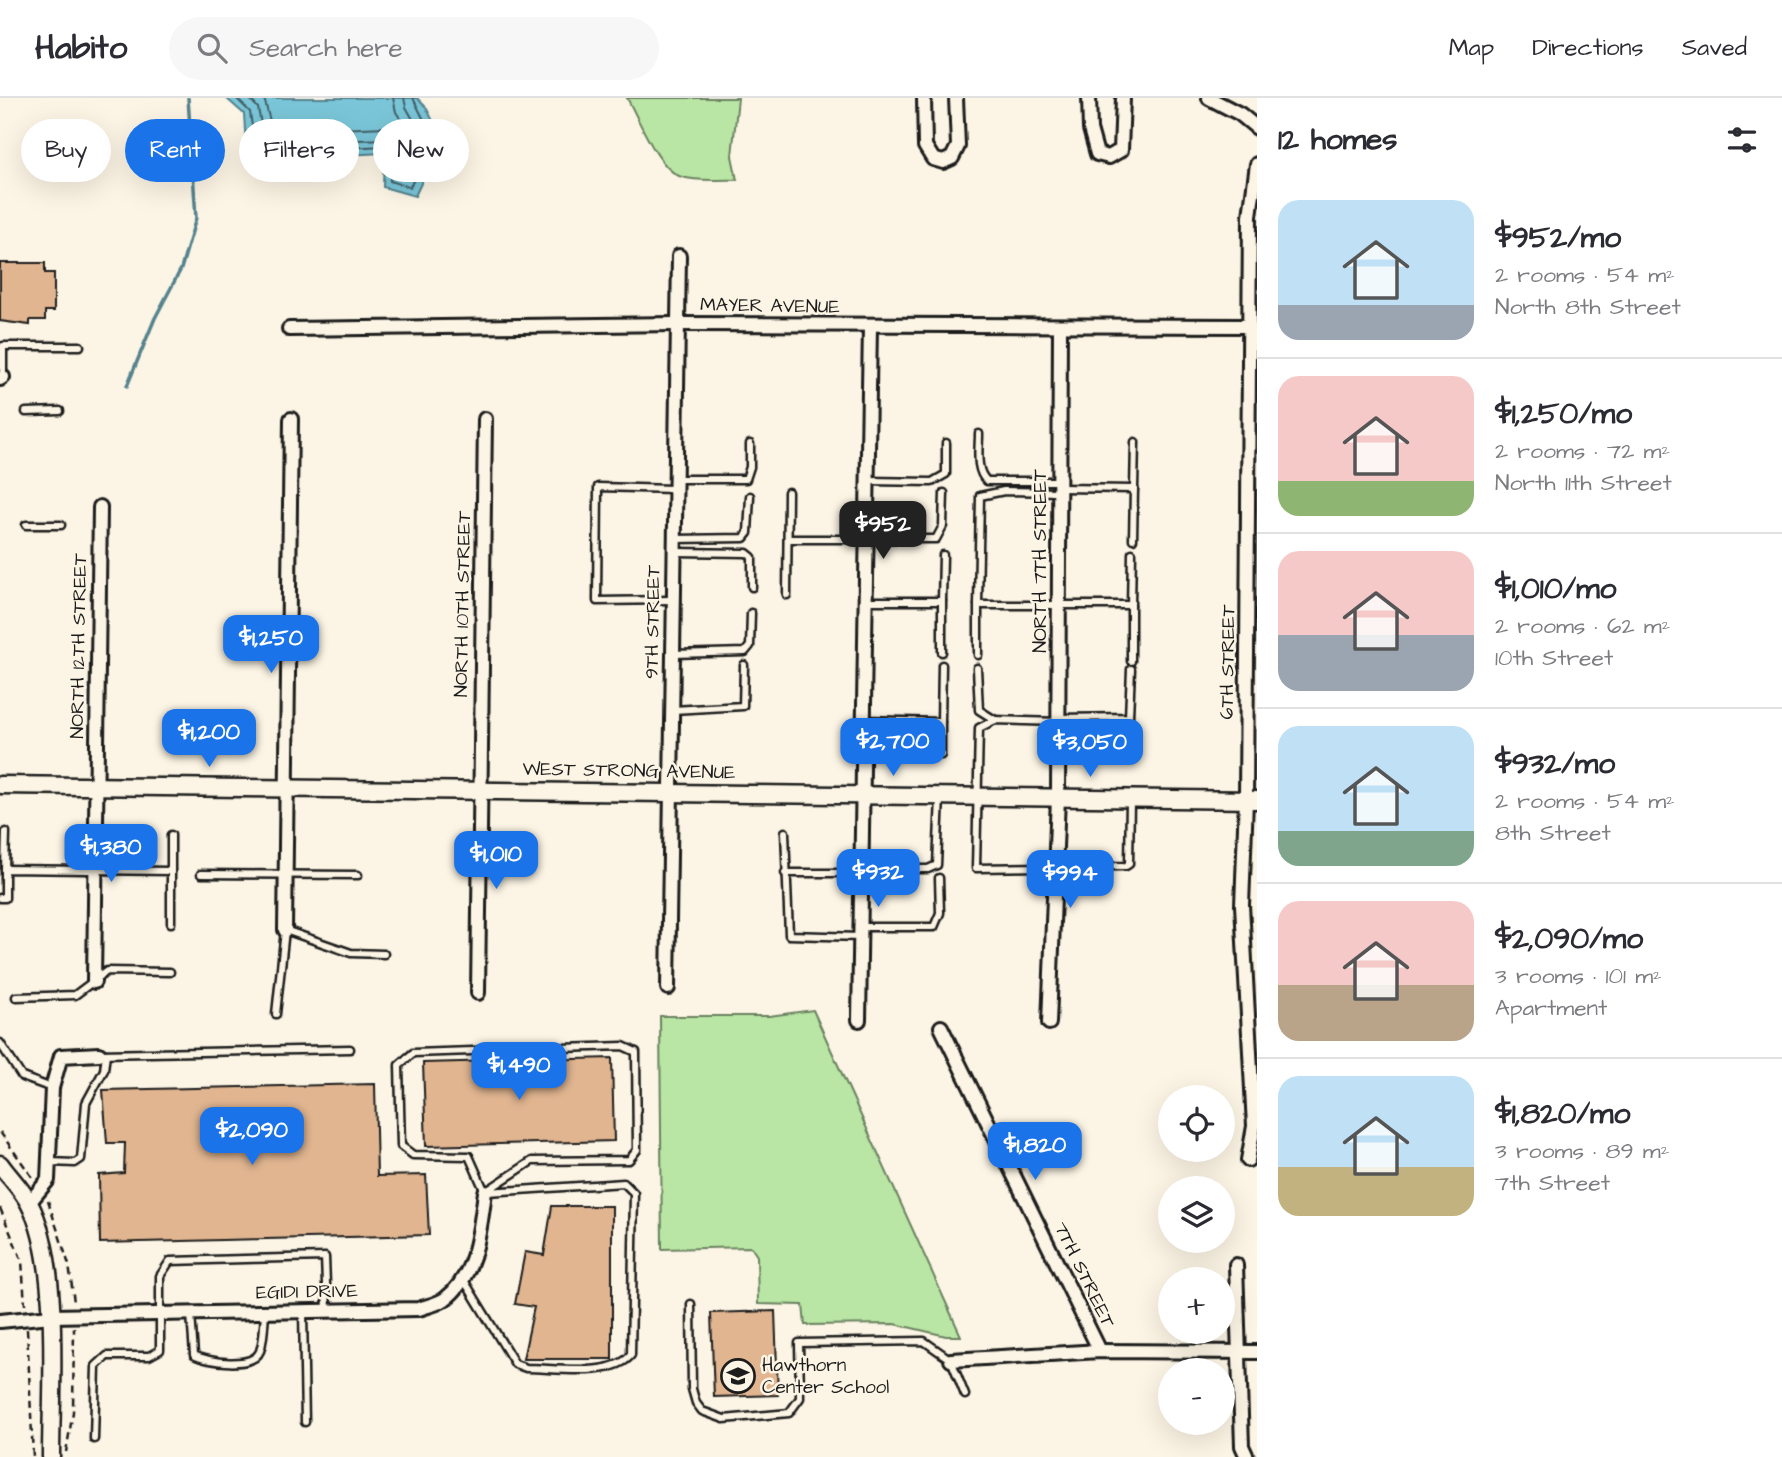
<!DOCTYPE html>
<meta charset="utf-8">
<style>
:root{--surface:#fff;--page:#f7f7f7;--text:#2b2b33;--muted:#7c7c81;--line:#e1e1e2;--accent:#1a73e8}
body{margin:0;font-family:"Architects Daughter",sans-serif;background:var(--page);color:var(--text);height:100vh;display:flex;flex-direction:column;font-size:26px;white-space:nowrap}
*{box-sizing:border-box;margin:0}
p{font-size:23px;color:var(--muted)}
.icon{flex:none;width:38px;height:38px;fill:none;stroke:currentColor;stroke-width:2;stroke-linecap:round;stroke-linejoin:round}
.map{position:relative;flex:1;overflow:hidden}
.panel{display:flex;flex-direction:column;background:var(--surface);width:525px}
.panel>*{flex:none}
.top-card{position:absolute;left:21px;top:21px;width:665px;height:63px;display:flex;gap:14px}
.tools{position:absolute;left:1158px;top:987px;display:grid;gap:14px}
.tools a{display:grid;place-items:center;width:77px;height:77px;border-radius:50%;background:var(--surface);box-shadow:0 7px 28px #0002;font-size:35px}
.price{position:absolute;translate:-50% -60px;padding:0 16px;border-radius:14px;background:var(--accent);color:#fff;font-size:23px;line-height:46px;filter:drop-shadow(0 2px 4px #0008)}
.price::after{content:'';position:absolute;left:50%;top:42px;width:21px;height:16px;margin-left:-10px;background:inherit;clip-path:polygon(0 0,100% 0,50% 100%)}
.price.active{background:#222;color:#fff}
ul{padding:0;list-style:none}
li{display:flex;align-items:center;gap:21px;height:175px;padding:0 21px}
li+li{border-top:2px solid var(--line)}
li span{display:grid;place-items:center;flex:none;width:196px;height:140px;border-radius:21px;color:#555}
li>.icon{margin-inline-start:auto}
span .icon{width:84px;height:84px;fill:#fffc;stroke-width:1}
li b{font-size:30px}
h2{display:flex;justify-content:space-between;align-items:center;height:84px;padding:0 21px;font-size:30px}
.chip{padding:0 24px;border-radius:32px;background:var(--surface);box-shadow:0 7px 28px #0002;font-size:24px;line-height:63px}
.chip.active{background:var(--accent);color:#fff}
header{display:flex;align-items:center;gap:42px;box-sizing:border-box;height:98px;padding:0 35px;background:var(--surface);border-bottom:2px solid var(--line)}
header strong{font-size:33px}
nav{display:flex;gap:38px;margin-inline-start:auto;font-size:24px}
.search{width:490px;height:63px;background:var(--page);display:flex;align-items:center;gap:18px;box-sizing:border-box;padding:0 24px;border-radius:38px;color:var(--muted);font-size:26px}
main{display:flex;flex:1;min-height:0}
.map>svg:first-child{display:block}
.green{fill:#b9e6a4;stroke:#6a8160;stroke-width:2}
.water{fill:#7ac6d8;stroke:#54828d;stroke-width:2}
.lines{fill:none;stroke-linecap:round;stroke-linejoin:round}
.shore{stroke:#426067;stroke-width:2}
.stream{stroke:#54828d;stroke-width:3.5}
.building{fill:#e0b590;stroke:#1c1c1c;stroke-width:2}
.lane-casing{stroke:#1c1c1c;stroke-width:11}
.street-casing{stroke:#1c1c1c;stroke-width:18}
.secondary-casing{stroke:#1c1c1c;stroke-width:21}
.path{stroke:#1c1c1c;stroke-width:2.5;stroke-dasharray:7 5;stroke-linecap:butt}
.lane{stroke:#fcf5e5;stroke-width:6}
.street{stroke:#fcf5e5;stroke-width:12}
.secondary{stroke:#fcf5e5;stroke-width:16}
.labels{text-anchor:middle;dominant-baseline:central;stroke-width:5;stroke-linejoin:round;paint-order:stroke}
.street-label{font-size:19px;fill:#1c1c1c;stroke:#fcf5e5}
.poi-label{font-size:19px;fill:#1c1c1c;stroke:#fcf5e5;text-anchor:start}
</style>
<header>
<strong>Habito</strong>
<div class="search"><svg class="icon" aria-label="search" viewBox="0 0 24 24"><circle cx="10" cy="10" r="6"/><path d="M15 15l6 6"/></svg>Search here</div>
<nav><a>Map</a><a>Directions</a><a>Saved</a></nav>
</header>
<main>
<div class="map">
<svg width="1257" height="1359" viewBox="0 0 1257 1359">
<rect width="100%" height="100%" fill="#fcf5e5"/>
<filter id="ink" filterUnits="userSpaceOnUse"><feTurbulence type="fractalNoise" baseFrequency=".0143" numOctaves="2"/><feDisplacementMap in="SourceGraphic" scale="14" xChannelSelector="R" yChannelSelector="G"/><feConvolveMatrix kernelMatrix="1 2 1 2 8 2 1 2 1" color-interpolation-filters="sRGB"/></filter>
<g filter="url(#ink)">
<g class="green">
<path d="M627 0H738L732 58 737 82C720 81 698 84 682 79 658 72 639 21 627 0Z"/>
<path d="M813 912 961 1238H946L895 1226 805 1227 803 1207 758 1206 757 1158 751 1149 662 1151 660 918H769Z"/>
</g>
<path class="water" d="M226 0H417L426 9 442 41 415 98 383 89 384 55 286 60 246 48 244 16Z"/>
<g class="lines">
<g class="shore">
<path d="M236 0 250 14 254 43 287 53 385 48 391 55 390 83 410 89 434 42 413 0"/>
<path d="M249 0 258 10 263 37 288 44 391 41 400 53 399 76 405 79 424 41 406 9 404 0"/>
<path d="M264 0 271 27 289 33 386 29 407 39 409 34 396 14 393 0"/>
</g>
<path class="stream" d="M127 288 155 220 181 171 196 120 188 0"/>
</g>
<g class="building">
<path d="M0 165H45V175H54V213H45V222H30V227L0 223Z"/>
<path d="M612 960 614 1043 426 1048 423 965Z"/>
<path d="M375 986 377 1078 426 1077 429 1137 100 1145 99 1077 124 1075 125 1045H107L103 992Z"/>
<path d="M552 1108H612V1261H523L534 1209 515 1206 525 1154 544 1157Z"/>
<path d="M775 1213 778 1297 714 1299 711 1215Z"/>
</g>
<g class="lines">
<g class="lane-casing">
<g id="lane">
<path d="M3 279V248H80"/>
<path d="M26 314 60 313"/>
<path d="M979 336C979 351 975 373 987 383H1059"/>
<path d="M676 381H746L750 369V346"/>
<path d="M868 383 932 384 946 376V345"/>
<path d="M1059 390 1134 391 1133 441"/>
<path d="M1134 391 1135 344"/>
<path d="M1059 394 1004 393 980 398 978 507H1131V563"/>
<path d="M26 427H61"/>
<path d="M675 441 744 440 748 435 750 398"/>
<path d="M788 441H936L943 428 944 395"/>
<path d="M675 454 747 455 752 459V489"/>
<path d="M787 497 788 394"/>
<path d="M673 502 597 503 598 389 674 391"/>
<path d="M866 503H942L943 457"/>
<path d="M942 503V554"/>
<path d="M1131 507 1132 455"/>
<path d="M673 556 745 554 750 548 751 515"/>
<path d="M978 557V507"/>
<path d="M977 570 979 612 995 622"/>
<path d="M673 612 743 608 744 567"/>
<path d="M1058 620 1129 619 1131 571"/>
<path d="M864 622 941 624V657"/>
<path d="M941 624 942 567"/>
<path d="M1058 624 995 622 979 630 976 770 1126 768 1129 766 1130 702"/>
<path d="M785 734 789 837 861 839"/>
<path d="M5 771 6 734"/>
<path d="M862 771H928L937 767 940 699"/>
<path d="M785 775H860"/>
<path d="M201 776 358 777"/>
<path d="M0 800H5V771L171 773V737"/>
<path d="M171 825V773"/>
<path d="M861 829H934L940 815 939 780"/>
<path d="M16 899 75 897 107 873 170 874"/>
<path d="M276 916 285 832 351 855 384 856"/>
<path d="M0 945 22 979 52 990"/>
<path d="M623 948 636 954 637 1052 629 1062 532 1063 485 1094 469 1058 413 1057 401 1048 399 967 413 955Z"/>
<path d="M99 956 350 951"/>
<path d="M49 1064 75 1065 81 1061 86 1005 104 972 106 956"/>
<path d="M462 1179 515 1266 526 1270C555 1270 612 1280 631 1257L634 1095 624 1085 487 1094"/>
<path d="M691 1206 692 1291 696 1305 702 1313 724 1321 789 1315 800 1300 799 1245 924 1243 951 1262 965 1297"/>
<path d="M303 1214 305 1324"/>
<path d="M191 1216 194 1257C207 1264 253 1271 260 1253 264 1242 264 1226 265 1214"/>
<path d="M94 1341 96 1268 107 1258H149L160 1252V1178L170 1163 325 1159 327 1213"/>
</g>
</g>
<g class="street-casing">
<g id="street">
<path d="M924 0 925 48 933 61 943 64 952 60 958 48 956 0"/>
<path d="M1089 0 1090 31 1097 56 1109 59 1121 52 1123 0"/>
<path d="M1209 0 1240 16 1257 30"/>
<path d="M289 231 676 226 1250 228"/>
<path d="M0 281 3 279"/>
<path d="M285 832 291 321"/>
<path d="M94 884 100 409"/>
<path d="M668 890 679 158"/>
<path d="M478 895 485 321"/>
<path d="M859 922 870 228"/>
<path d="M1049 925 1058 699 1060 228"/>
<path d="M941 929 1100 1253"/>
<path d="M1248 1062 1254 1028 1242 807 1246 702 1250 118 1257 66"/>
<path d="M29 1105 48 1082 52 990 61 958 99 956"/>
<path d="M1236 1167 1242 1348 1247 1359"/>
<path d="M0 1223 51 1218 419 1211C427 1208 438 1206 445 1201 477 1177 480 1130 485 1094"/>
<path d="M951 1262 1100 1253 1257 1254"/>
</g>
</g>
<g class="secondary-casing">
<g id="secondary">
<path d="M0 687 1257 702"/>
<path d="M0 1066C9 1079 22 1091 29 1105 61 1164 51 1291 51 1359"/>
</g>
</g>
<g class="path">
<path d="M0 1034 33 1080"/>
<path d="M48 1103 69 1167 74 1204"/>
<path d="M0 1110 22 1163 25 1207"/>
<path d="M27 1231 33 1359"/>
<path d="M66 1354 73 1314 74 1229"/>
</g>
<use href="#lane" class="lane"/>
<use href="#street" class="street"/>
<use href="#secondary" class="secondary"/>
</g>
</g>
<defs>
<g id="school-ring" transform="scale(1.75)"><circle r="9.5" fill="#fcf5e5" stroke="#1c1c1c" stroke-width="1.5"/><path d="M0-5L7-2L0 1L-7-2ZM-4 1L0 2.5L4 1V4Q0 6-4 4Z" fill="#1c1c1c"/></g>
</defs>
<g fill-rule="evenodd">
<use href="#school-ring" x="738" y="1278"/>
</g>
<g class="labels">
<g class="street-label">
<text transform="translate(770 208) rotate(1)">MAYER AVENUE</text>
<text transform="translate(1040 463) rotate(-90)">NORTH 7TH STREET</text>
<text transform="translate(463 506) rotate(-89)">NORTH 10TH STREET</text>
<text transform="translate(653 524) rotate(-89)">9TH STREET</text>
<text transform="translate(79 548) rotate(-89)">NORTH 12TH STREET</text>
<text transform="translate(1228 564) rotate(-89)">6TH STREET</text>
<text transform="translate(629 673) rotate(1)">WEST STRONG AVENUE</text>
<text transform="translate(1084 1177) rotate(64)">7TH STREET</text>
<text transform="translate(307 1194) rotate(-1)">EGIDI DRIVE</text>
</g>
<g class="poi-label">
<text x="762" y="1267">Hawthorn<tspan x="762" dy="22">Center School</tspan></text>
</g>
</g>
</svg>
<div class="tools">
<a><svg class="icon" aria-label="locate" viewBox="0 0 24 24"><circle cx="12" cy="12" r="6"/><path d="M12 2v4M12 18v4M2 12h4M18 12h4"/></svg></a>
<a><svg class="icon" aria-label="layers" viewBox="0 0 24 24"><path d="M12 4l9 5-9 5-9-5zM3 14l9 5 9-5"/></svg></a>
<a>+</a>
<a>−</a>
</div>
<b class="price active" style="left:883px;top:463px">$952</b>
<b class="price" style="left:271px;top:577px">$1,250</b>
<b class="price" style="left:209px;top:671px">$1,200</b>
<b class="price" style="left:893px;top:680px">$2,700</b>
<b class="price" style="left:1090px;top:681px">$3,050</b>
<b class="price" style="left:111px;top:786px">$1,380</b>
<b class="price" style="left:496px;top:793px">$1,010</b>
<b class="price" style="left:878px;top:811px">$932</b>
<b class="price" style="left:1070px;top:812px">$994</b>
<b class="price" style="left:519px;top:1004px">$1,490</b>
<b class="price" style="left:252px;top:1069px">$2,090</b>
<b class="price" style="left:1035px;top:1084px">$1,820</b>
<div class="top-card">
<a class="chip">Buy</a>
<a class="chip active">Rent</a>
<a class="chip">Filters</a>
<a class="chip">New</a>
</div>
</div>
<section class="panel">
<h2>12 homes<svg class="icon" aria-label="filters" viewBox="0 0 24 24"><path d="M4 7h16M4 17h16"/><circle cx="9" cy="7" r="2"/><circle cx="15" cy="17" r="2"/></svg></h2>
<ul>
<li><span style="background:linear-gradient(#bfe0f5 75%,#9aa5b1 0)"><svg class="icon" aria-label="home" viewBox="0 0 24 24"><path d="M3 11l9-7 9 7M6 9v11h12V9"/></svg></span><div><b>$952/mo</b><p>2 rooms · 54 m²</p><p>North 8th Street</p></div></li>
<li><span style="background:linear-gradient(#f6c9c9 75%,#8fb573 0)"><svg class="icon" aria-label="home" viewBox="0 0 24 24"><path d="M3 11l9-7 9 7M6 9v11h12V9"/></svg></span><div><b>$1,250/mo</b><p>2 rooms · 72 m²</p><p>North 11th Street</p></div></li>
<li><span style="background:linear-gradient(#f6c9c9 60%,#9aa5b1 0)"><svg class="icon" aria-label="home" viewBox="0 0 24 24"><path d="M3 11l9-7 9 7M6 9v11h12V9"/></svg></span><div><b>$1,010/mo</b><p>2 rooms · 62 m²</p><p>10th Street</p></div></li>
<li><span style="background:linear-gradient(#bfe0f5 75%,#7fa58c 0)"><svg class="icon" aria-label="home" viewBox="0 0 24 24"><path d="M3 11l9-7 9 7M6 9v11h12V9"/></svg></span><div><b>$932/mo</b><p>2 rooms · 54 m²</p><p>8th Street</p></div></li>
<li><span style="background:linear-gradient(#f6c9c9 60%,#b9a48a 0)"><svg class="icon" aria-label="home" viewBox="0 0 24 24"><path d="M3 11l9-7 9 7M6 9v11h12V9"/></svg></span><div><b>$2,090/mo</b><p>3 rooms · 101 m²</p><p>Apartment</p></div></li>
<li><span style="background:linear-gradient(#bfe0f5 65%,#c2b280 0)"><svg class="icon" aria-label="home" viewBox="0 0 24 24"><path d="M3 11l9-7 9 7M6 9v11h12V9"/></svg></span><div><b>$1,820/mo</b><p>3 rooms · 89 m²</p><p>7th Street</p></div></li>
</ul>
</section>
</main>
